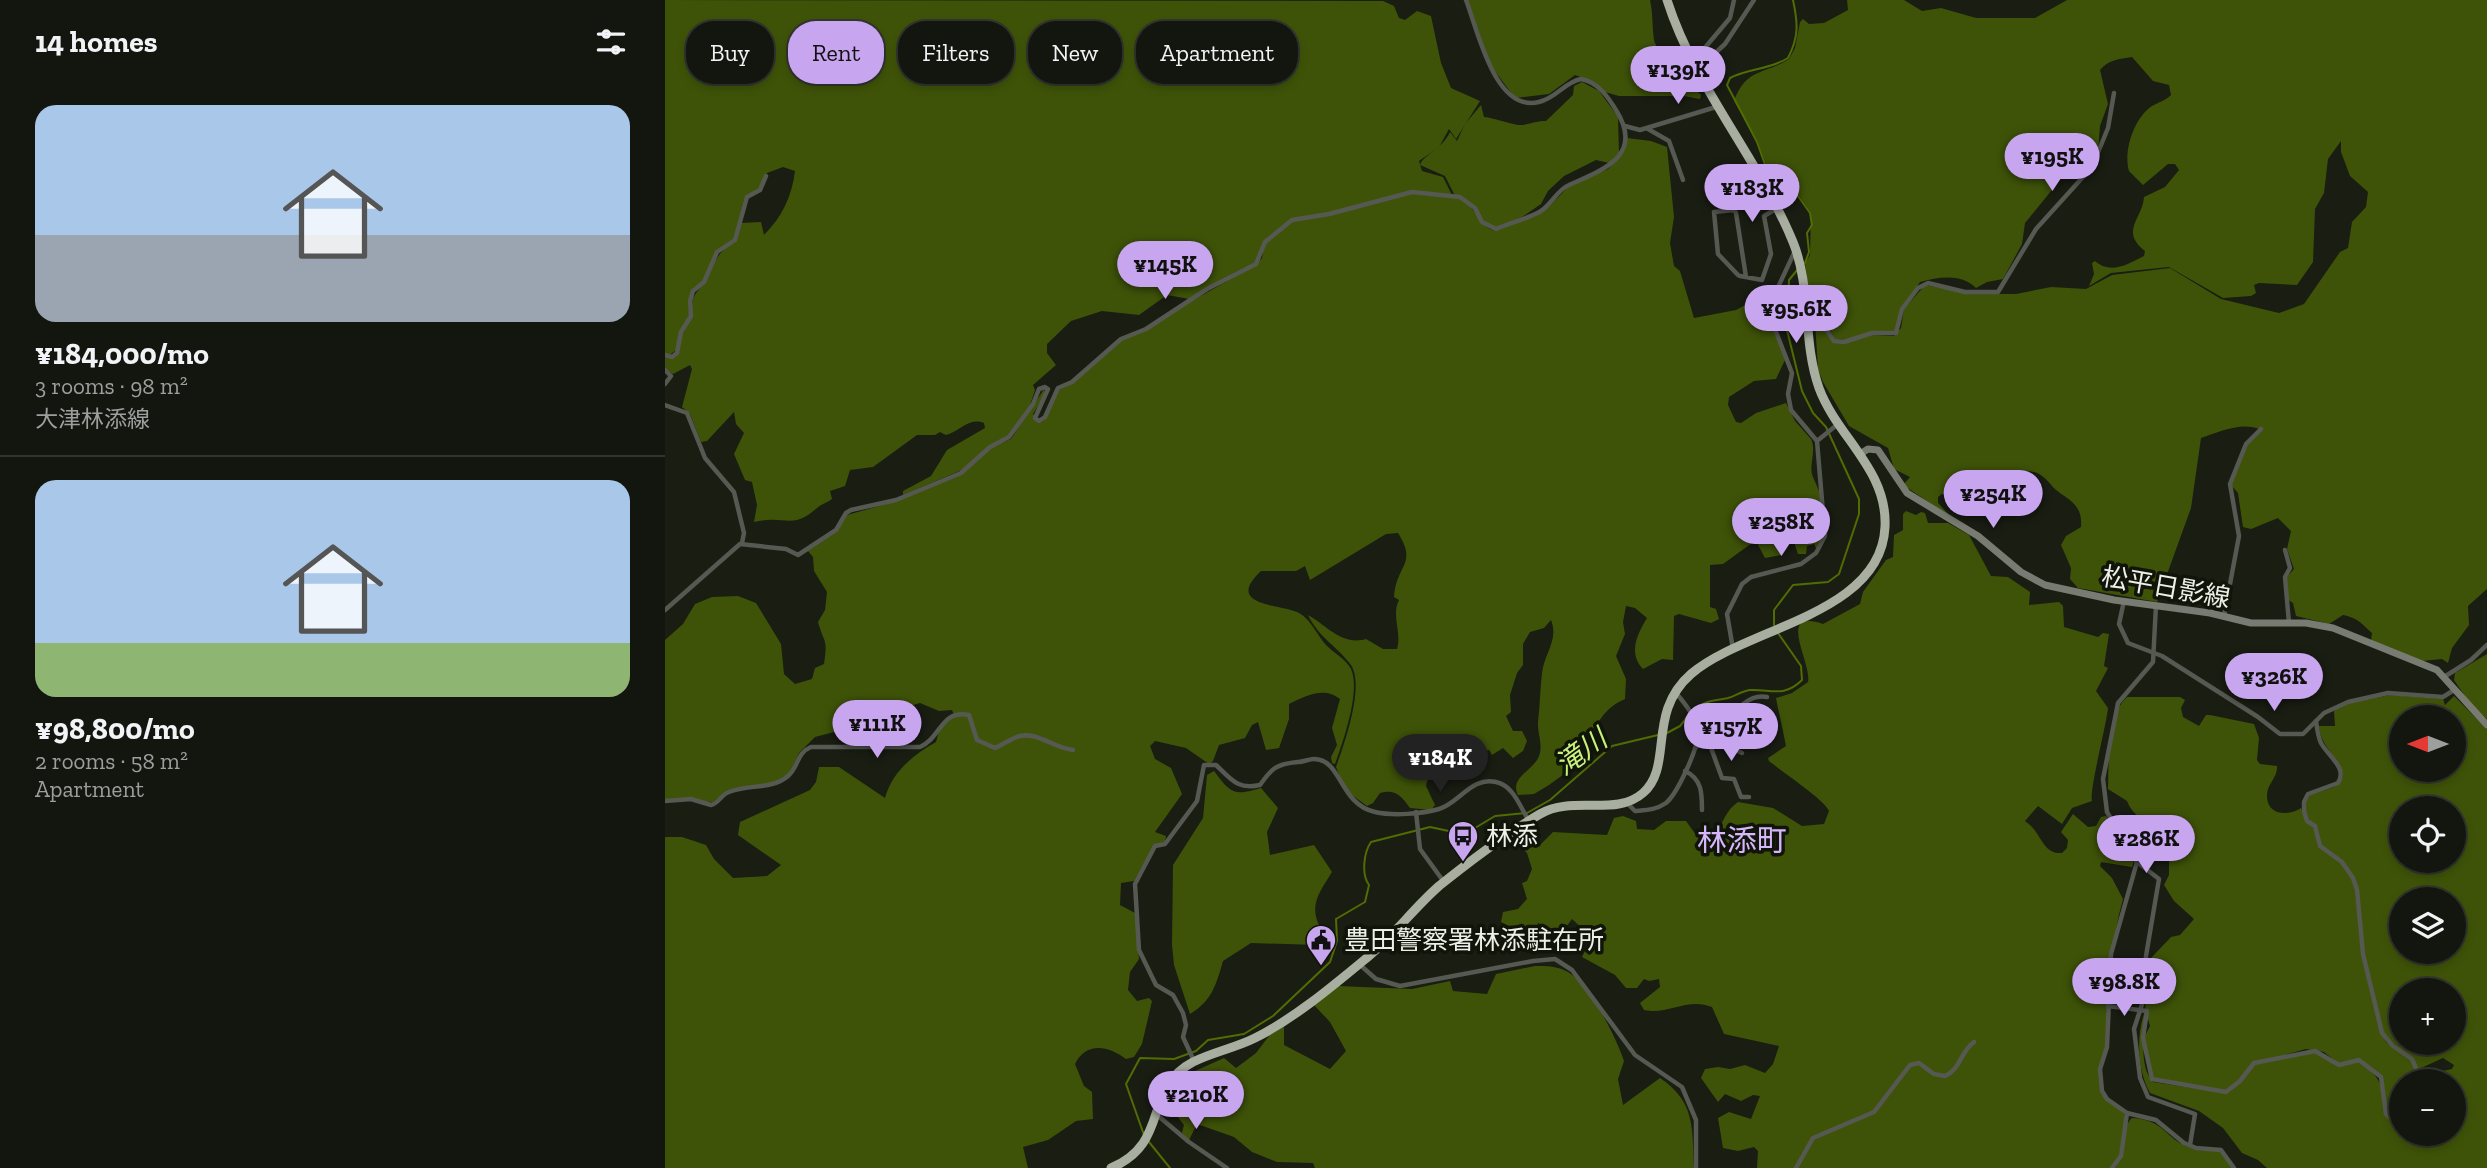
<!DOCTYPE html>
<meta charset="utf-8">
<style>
:root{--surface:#13160e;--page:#20231c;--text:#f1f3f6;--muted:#9d9f9e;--line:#32352e;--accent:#c8a6ef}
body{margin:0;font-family:"Zilla Slab","Noto Sans JP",serif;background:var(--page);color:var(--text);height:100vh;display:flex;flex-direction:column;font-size:26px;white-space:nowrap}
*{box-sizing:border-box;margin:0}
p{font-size:23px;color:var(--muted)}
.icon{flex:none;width:38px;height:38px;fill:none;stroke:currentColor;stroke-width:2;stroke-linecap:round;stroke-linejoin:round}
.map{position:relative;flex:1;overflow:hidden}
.sheet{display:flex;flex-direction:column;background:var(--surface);width:665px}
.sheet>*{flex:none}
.banner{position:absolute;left:21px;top:21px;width:665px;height:63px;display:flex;gap:14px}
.needle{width:46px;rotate:270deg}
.tools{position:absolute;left:1724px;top:705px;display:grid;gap:14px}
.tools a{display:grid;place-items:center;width:77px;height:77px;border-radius:50%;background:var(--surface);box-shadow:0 4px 10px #0003,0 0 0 2px var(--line);font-size:35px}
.price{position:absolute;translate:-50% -60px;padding:0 16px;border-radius:24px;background:var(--accent);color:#111;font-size:23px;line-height:46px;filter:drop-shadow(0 2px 4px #0008)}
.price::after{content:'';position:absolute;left:50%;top:42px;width:21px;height:16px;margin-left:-10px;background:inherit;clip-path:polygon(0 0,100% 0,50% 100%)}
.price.active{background:#222;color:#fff}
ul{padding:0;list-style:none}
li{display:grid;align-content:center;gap:14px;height:371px;padding:0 35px}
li+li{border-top:2px solid var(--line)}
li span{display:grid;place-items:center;height:217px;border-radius:21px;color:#555}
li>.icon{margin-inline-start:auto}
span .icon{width:126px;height:126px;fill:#fffc;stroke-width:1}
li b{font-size:30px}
h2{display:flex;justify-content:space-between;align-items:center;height:84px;padding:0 35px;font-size:30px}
.chip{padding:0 24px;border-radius:28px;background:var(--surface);box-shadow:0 4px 10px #0003,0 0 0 2px var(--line);font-size:24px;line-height:63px}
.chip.active{background:var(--accent);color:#111}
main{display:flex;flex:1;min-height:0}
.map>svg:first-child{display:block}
.forest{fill:#3e5308;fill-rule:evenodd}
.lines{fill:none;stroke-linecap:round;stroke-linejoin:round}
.stream{stroke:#516c03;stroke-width:2}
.street{stroke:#565852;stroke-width:4.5}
.secondary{stroke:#777b72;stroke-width:7}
.highway{stroke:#a9afa0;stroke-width:9}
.labels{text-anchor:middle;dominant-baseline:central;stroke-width:7;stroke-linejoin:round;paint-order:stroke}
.street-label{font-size:26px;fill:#edf0e8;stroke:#101409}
.poi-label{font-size:26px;fill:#edf0e8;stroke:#101409;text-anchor:start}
.water-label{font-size:28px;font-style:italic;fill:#c8f27c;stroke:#101409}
.quarter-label{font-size:30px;fill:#d7b7fc;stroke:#101409}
</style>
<main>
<section class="sheet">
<h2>14 homes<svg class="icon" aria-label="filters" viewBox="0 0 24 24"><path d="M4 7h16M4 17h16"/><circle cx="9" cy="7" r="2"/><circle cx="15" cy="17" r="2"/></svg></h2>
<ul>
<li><span style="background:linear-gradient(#a9c7e8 60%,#9aa5b1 0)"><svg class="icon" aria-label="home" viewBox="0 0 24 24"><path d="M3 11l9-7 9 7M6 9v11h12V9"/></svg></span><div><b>¥184,000/mo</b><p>3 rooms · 98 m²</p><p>大津林添線</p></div></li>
<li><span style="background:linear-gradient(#a9c7e8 75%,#8fb573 0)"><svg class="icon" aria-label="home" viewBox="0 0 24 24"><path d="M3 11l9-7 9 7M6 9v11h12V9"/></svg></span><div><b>¥98,800/mo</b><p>2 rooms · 58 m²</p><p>Apartment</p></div></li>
</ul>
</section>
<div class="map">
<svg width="1822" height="1168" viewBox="0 0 1822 1168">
<rect width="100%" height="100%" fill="#191d12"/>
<g class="forest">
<path d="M0 0 718 1 729 6 734 18 740 20 752 11 766 16 776 63 786 88 815 101 791 139 784 129 774 147 754 161 757 171 778 177 787 195H761L747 191 680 210 627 219 598 243 595 258 589 264 524 299 502 295 474 315 437 311 406 321 382 344V353L391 365 368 385 370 390 365 405 343 436 324 446 299 469 238 495V491L266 476 282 450 320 428 319 423C303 417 296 431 281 435L275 432 270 435H252L208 467 185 470 180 486 165 491 167 499C162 503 156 504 152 508 126 531 121 514 89 522L92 505 87 482 80 480 69 454 79 433 71 424 69 412 42 441 36 442 25 414 17 407 27 369 25 365 8 374 0 369V357L9 358 12 355 16 337 28 313C24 295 33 294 40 280 50 262 52 252 70 242L75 223 96 222 99 235C117 217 127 196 130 171L118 167 102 173 95 190 79 200 69 241 51 252 38 282 27 291 23 304 25 316 14 333 13 349 3 356 0 353Z"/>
<path d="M802 0H985C988 13 987 26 989 40 991 52 1026 85 1036 95L1035 99 1019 96H954L940 92 929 82 910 75 884 94 850 98 826 66Z"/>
<path d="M1182 0H1239L1257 11 1276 8 1311 18H1370L1402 0H1822V589L1803 606 1804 625 1787 648 1783 663 1777 659 1757 661 1706 641 1707 633C1696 623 1693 618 1678 615L1664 624 1631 616 1628 603 1622 599 1621 578 1629 569 1622 549 1626 531 1613 518 1586 529 1578 527 1573 493 1566 485 1582 444 1596 430C1578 421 1554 432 1536 438L1526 508 1492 602 1413 588 1405 579 1406 568 1396 545 1401 536 1416 527C1418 504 1403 500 1390 489 1384 483 1378 474 1369 472 1358 470 1341 471 1330 472L1303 497 1277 494 1273 497V503L1286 517 1241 487 1239 484 1245 477 1229 469 1223 448 1184 426 1158 382 1153 369 1150 322 1157 325 1171 343 1206 335 1229 336 1236 328 1239 309 1260 285 1308 294H1351L1386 287 1421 289 1447 275 1505 268 1556 299 1614 313 1639 304 1675 252 1683 248 1687 222 1701 207 1703 192 1685 176 1676 152V141L1663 159 1659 193 1650 209 1648 262 1632 285 1594 283 1589 285 1591 293 1586 296 1558 298 1504 267 1446 273 1424 286 1429 274 1427 263 1430 261C1446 275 1463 264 1479 256L1480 251C1454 231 1478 218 1479 197L1500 187 1514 170 1510 164H1503L1478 185 1464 171C1458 151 1469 118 1487 106 1494 102 1500 101 1506 95L1504 85 1488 81 1467 57C1454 59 1443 60 1435 70L1443 104 1435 126 1433 151 1423 149 1417 161 1418 166 1411 168 1402 165 1395 168V180L1360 223 1357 244 1338 279 1322 282 1311 288C1296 273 1274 277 1255 282L1239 306 1230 332H1205L1181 340 1170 339 1162 325 1148 317 1140 264 1145 255 1146 213 1132 192 1104 172 1092 140 1069 101C1081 68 1099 75 1124 59L1130 48 1135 22 1138 19 1144 24 1159 23 1183 10Z"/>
<path d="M917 82 934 91 953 117 954 153 944 163 931 160 899 176 883 191 876 204 857 217 831 228 816 219 811 208 789 194 780 176 755 165C758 155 778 148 785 132L792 141 800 124 816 105 819 117C830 118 841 123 853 125 862 126 871 120 881 121L908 95 909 86Z"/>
<path d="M962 138 986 141 1002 147 1009 217 1005 243 1009 266 1015 271 1029 318 1071 310 1080 305 1102 313 1120 360 1111 379 1089 381 1064 397 1063 405 1071 422 1076 423 1091 413 1121 403 1130 421 1146 439C1152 451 1143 466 1148 477 1157 499 1175 531 1152 550L1149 544 1142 546 1141 554H1133L1128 539 1115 543 1116 555 1100 558 1092 543H1087L1058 564 1045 565V607L1051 609 1054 619 1046 623 1014 614 1009 616 1008 660 997 659 978 669C963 654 972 634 982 618L970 608 961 606 958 622 960 634 951 656 961 679 960 699C940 708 930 722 927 744L913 755 910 766 884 785 869 794 853 795C845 779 864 772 872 760 880 747 872 735 873 722 875 706 875 689 877 673 879 654 894 640 886 620L879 628 865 632 858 644V665L852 673 845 695 846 712 841 716 848 731H857L862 741 858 751 848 758 838 748 827 755 824 750C810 754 800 745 785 748L779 743H771L761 786 770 805 766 810 745 808C736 796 731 789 715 793L708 803 702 806 680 790 671 767C679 745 700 686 686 665 673 647 654 638 643 615 661 625 677 646 701 639L718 649H732C737 632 726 616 734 600L729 597C731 565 753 564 733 533L721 534 645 580 640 566 631 571H596C558 607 617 604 634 613 647 620 652 636 662 646 669 653 681 659 686 669 696 691 678 742 670 764L667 763 666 757 672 745 667 728 675 699C659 686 640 696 624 704V719L614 748 601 750 593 722 587 725 580 738 554 745 548 761 544 764 521 748 490 741 485 746 490 759 506 768 517 794 490 832 501 836 500 842 489 845 469 881 456 883 455 905 470 913 474 959 465 972 463 990 472 1001 484 998 487 1001 477 1044 469 1057 461 1059C444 1046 421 1041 410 1064L419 1086 427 1092 428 1119 411 1121 383 1140 358 1147 363 1168H0V837H17L41 845 49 859 68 878 102 876 116 865 73 835 75 822 145 790 151 782 154 767H174L220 798C227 772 248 755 271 742L274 731 289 715 287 710 274 711 255 703 245 706 236 703 195 715 173 731 150 737 134 753 125 773 110 782 62 791 48 802 0 800V640L18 624 30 604 47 597 73 596 91 603 116 644 119 674 130 684 147 679 150 668 159 664C163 637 159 644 153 622L160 610 162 592 149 571 148 557 143 551 172 532 182 515 232 501 296 474 326 448 346 439 379 389 380 395 368 414 374 422H377L394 390 408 383 457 340 591 265 597 258 599 245 627 221 749 193C763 198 780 193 794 198 812 205 812 227 831 231L883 208 903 187 943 169 956 155Z"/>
<path d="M1241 511 1251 515 1256 512 1260 513 1263 523H1283L1304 535 1326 576 1343 577 1365 592 1364 605 1394 602 1398 606 1399 627 1433 637 1438 633 1444 634 1439 666 1443 668 1431 691 1443 708C1441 727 1424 791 1427 801L1407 808 1397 824 1373 806 1360 821C1377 832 1377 855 1397 853L1402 848 1403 840 1396 832 1408 814 1423 827 1431 826 1436 817 1441 816 1455 840 1454 850 1458 855 1465 854 1469 860 1467 867 1436 862 1435 866 1447 878 1458 899C1444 948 1445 995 1441 1045 1439 1063 1433 1076 1436 1094L1459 1112 1460 1117 1454 1157 1446 1168H1092L1093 1151 1089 1147 1073 1151 1058 1148 1053 1118 1064 1112 1086 1119 1095 1096 1088 1095 1076 1101 1060 1094 1053 1102 1036 1078 1040 1069 1053 1067 1065 1069 1080 1065 1100 1073 1108 1064 1114 1046 1059 1034 1047 1007C1023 997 1003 1015 979 1010L975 1003 995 987 994 979 984 981 979 979 972 988H961L950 975 917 957 923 945 918 938 921 932 907 919 896 934 873 923 868 938 836 922 838 912 853 909 862 899 857 883 862 881 867 869 862 853 857 848 868 844 874 846 888 832 942 835 949 818 958 816 971 821 972 829 989 830 1001 821H1021L1031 835 1050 834C1059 822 1060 811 1073 802L1108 808 1137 826 1159 824 1164 811C1160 800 1116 771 1104 761L1103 758 1121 746C1118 730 1114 714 1111 698L1127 693 1143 682C1147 662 1110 608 1158 624L1195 604 1198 592 1221 560 1228 557 1229 535 1238 530V514Z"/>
<path d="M1822 654V719L1806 705 1789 680 1790 673Z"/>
<path d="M1725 695 1778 699 1780 705 1789 696 1822 729V1168H1602L1593 1160 1577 1153 1558 1128 1534 1111 1485 1093C1472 1070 1471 1035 1480 1011 1481 1031 1472 1064 1488 1082L1559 1093 1565 1092 1587 1065 1650 1051 1672 1065 1691 1060C1718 1078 1716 1083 1720 1113L1736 1122V1134H1788V1082L1764 1081 1773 1072 1787 1069 1789 1065 1778 1058 1754 1069 1719 1034 1700 961 1688 876 1656 845 1651 826 1644 820 1639 806 1645 795 1669 787 1678 776C1676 758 1655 747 1654 726H1670L1669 711 1677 705ZM1736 718H1788V770H1736ZM1736 808H1788V861H1736ZM1736 900H1788V952H1736ZM1736 990H1788V1043H1736Z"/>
<path d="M1462 697H1515L1520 700 1516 708 1518 717 1534 726 1541 715H1545L1589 724 1594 738 1592 760 1595 764 1612 766C1613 778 1601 784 1602 797 1603 816 1624 816 1636 808L1640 819 1649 828 1653 846 1676 863 1689 883 1696 943 1716 1032 1721 1042 1746 1060 1755 1081 1736 1082V1121C1716 1116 1719 1096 1717 1079L1693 1059 1674 1064 1659 1052 1641 1049 1586 1064 1574 1081 1560 1091 1487 1079 1479 1038 1485 1026 1480 1009 1486 958 1506 937 1515 935 1529 919 1509 901 1499 885 1504 875V861L1516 844 1515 840C1498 830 1469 821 1462 801L1443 789C1444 763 1441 716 1462 697Z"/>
<path d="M549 771C566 794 569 796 596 788L613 808 602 832 605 855 649 845 667 872C654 893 643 906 656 929L653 945 586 943 558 961C551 985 547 1001 525 1014L509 965 507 945 508 865 538 818 542 775Z"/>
<path d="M870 966C882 966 892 966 903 972 925 985 951 1037 959 1061L953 1079 958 1105 995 1078C1031 1102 1027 1129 1029 1168H650L648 1163 612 1162 587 1152 569 1137 532 1124 524 1140 517 1133 519 1125 504 1106 508 1087 515 1091 520 1106 552 1112 550 1094 535 1093 530 1071 559 1058 571 1068 591 1053 610 1028 619 1027V1045L665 1069 681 1051 665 1022 649 1005 673 986 747 989 785 981 788 991 822 994 831 974Z"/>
<path d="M1467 1118C1501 1120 1498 1138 1526 1148 1535 1152 1545 1150 1555 1150L1567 1168H1450C1460 1154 1455 1129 1467 1118Z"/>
</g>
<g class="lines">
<g class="stream">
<path d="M1128 0C1133 23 1134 37 1123 58 1104 70 1084 68 1065 78L1062 85 1092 142 1102 170 1108 179 1131 193 1145 213 1147 225 1142 233 1144 252 1140 263"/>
<path d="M1109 625V610L1128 585 1163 582 1174 574 1194 514V499L1161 427 1148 413 1137 391 1122 330 1124 280 1133 269"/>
<path d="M1028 711C1040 700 1048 701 1063 698 1070 696 1077 691 1085 690 1106 689 1119 698 1137 680L1136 666 1113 633"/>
<path d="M1002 733 1015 726 1024 715"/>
<path d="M479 1135 461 1084 475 1058 509 1059 531 1051 543 1040 579 1034 608 1016 665 962 672 941 671 919 700 902 704 885C696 874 699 852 706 842L765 827 793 833 805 831 830 816 862 813 885 800 947 746 993 735"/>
<path d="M484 1142 505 1168"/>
</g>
<g class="street">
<path d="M1038 64V50L1065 18 1069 0"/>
<path d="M1033 69 1060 44 1089 0"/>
<path d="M960 126 975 130 1051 107"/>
<path d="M983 129 1004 141 1018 180"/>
<path d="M1081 277 1071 213 1069 210 1049 212 1053 254 1073 275 1075 276 1097 280 1106 254 1099 216 1111 209"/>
<path d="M1144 320 1157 323 1169 341 1179 342 1207 333H1231L1237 309 1253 288 1263 283 1300 292H1333L1371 229 1427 167 1443 128 1449 93"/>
<path d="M0 355 7 357 12 353 16 332 26 316 25 301 28 291 39 282 52 252 70 240 82 197 95 190 101 176"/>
<path d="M0 370 6 376 0 384"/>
<path d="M0 405 22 413 40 458 69 492 79 533 77 543"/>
<path d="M1152 441 1173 424"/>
<path d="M1620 550 1625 568 1620 577 1624 623"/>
<path d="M1459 601 1454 624 1463 643 1497 656 1593 717 1615 734H1638L1659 713 1683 702 1723 693 1778 697 1789 690"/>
<path d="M1491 605 1488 662 1453 703 1438 779 1442 812 1472 862 1446 954 1442 1047 1435 1069 1437 1091 1442 1099 1462 1113 1491 1120 1519 1143 1531 1148 1556 1150 1569 1168"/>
<path d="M0 610 75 544 121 549 133 555 171 530 181 513 186 510 231 500 296 473 325 447 344 437 368 404 374 389 380 387 383 389 370 418 374 421 380 417 393 388 407 382 456 339 481 329 542 289 591 264 600 242 627 220 664 214 747 192 795 197 810 208 817 222 831 229C846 222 863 219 876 211 887 204 892 190 904 185 937 170 980 156 951 110 943 97 933 82 916 79 900 82 891 98 874 102 830 113 813 31 801 0"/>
<path d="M1559 616 1574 536 1565 484 1581 444 1596 429"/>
<path d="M1068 649 1062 614 1077 584 1086 577 1136 564 1151 553 1160 536 1152 441 1126 410 1123 394 1127 373 1106 319 1108 298 1129 253"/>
<path d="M1779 677 1806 660 1822 645"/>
<path d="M1651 721C1652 728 1653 737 1656 743 1663 756 1683 768 1673 783L1643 794 1639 802V811L1642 821 1650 826 1655 846 1677 862 1688 878 1692 890 1698 954 1717 1033 1728 1046 1747 1059 1757 1082"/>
<path d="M1054 729 1071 750 1077 753"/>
<path d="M1042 737 1057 778 1069 779 1076 797H1084"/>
<path d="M1030 748C1038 740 1050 735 1057 727 1068 714 1082 693 1102 697"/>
<path d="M1020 771C1037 779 1037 793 1037 810"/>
<path d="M0 801 26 799 46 805C54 803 56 795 64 792 83 784 107 790 123 776 134 767 131 753 146 747H255C276 738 276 709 304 715L312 740 330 748C338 745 346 738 355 736 373 732 389 748 408 750"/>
<path d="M962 803 970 811C981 810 991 810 1001 803 1012 794 1036 744 1033 729 1030 717 1019 702 1010 692"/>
<path d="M751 812 755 849 779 882"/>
<path d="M1472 862 1494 879 1481 956 1480 995 1469 1029 1475 1078 1483 1097 1530 1114 1525 1145"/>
<path d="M694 964 711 979 735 986 868 961 890 959 907 970 970 1055 1017 1087 1031 1120V1168"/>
<path d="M1443 1006 1482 1011 1478 1038 1487 1079 1561 1092 1575 1081 1589 1063 1650 1051 1674 1065 1694 1060 1716 1077 1721 1114 1728 1120 1736 1121"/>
<path d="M529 1061 518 1037 521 1025 518 1013 508 995 491 985 474 950 470 884 490 846 500 844 532 801 539 765H551C566 779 572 790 595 785 607 768 611 764 633 762 638 762 644 759 649 759 677 759 674 804 710 812 728 816 757 814 774 809 794 803 807 776 831 782 849 786 855 807 864 821"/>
<path d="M491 1114 524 1142 562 1168"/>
<path d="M1131 1168 1148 1138 1209 1112 1245 1065 1254 1063 1269 1074 1280 1076C1296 1069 1295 1052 1309 1042"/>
<path d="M1447 1168 1456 1156 1462 1113"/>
</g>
<path class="secondary" d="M1195 454 1203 449 1213 450 1242 493 1313 536 1356 572 1380 585 1449 600 1545 613 1586 623H1641L1668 628 1772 670 1822 725"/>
<path class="highway" d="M446 1168C506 1143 477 1089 528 1062 548 1052 570 1048 590 1038 630 1018 669 985 704 956 729 935 749 908 774 886 805 861 841 834 875 814 908 795 951 817 978 793 1009 766 981 713 1026 674 1081 627 1216 615 1220 527 1223 470 1172 437 1154 388 1137 340 1147 289 1128 242 1093 157 1030 88 1002 0"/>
</g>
<defs>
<g id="bus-pin" transform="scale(1.575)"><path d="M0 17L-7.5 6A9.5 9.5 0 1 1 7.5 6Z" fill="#c8a6ef" stroke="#101409"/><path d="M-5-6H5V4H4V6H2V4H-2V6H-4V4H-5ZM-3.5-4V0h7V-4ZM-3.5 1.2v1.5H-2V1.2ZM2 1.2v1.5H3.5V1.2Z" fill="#111"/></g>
<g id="civic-pin" transform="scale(1.575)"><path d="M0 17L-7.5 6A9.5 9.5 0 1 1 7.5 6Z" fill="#c8a6ef" stroke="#101409"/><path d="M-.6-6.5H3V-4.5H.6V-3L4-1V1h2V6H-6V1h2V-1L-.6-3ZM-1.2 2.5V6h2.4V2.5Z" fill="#111"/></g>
</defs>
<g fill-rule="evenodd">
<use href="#bus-pin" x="798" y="836"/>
<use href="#civic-pin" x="656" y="940"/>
</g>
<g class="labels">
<g class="street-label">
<text transform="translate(1501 587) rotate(10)">松平日影線</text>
</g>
<g class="poi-label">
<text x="821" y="836">林添</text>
<text x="679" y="940">豊田警察署林添駐在所</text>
</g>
<g class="water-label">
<text transform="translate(916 752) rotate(-36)">滝川</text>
</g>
<g class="quarter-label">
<text x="1077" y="841">林添町</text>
</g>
</g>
</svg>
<div class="tools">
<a><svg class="needle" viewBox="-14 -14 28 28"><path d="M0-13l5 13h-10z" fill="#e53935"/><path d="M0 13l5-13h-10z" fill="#9d9f9e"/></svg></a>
<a><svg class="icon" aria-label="locate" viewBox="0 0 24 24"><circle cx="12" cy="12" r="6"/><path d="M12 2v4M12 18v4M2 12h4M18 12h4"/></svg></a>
<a><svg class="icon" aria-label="layers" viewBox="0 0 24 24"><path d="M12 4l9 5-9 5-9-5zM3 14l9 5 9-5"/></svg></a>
<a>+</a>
<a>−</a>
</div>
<b class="price" style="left:1013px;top:106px">¥139K</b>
<b class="price" style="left:1387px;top:193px">¥195K</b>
<b class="price" style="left:1087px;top:224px">¥183K</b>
<b class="price" style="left:500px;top:301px">¥145K</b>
<b class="price" style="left:1131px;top:345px">¥95.6K</b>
<b class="price" style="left:1328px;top:530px">¥254K</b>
<b class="price" style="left:1116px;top:558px">¥258K</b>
<b class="price" style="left:1609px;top:713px">¥326K</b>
<b class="price" style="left:212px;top:760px">¥111K</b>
<b class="price" style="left:1066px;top:763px">¥157K</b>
<b class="price active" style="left:775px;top:794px">¥184K</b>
<b class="price" style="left:1481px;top:875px">¥286K</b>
<b class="price" style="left:1459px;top:1018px">¥98.8K</b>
<b class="price" style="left:531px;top:1131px">¥210K</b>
<div class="banner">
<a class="chip">Buy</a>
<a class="chip active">Rent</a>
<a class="chip">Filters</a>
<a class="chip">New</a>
<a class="chip">Apartment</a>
</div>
</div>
</main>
